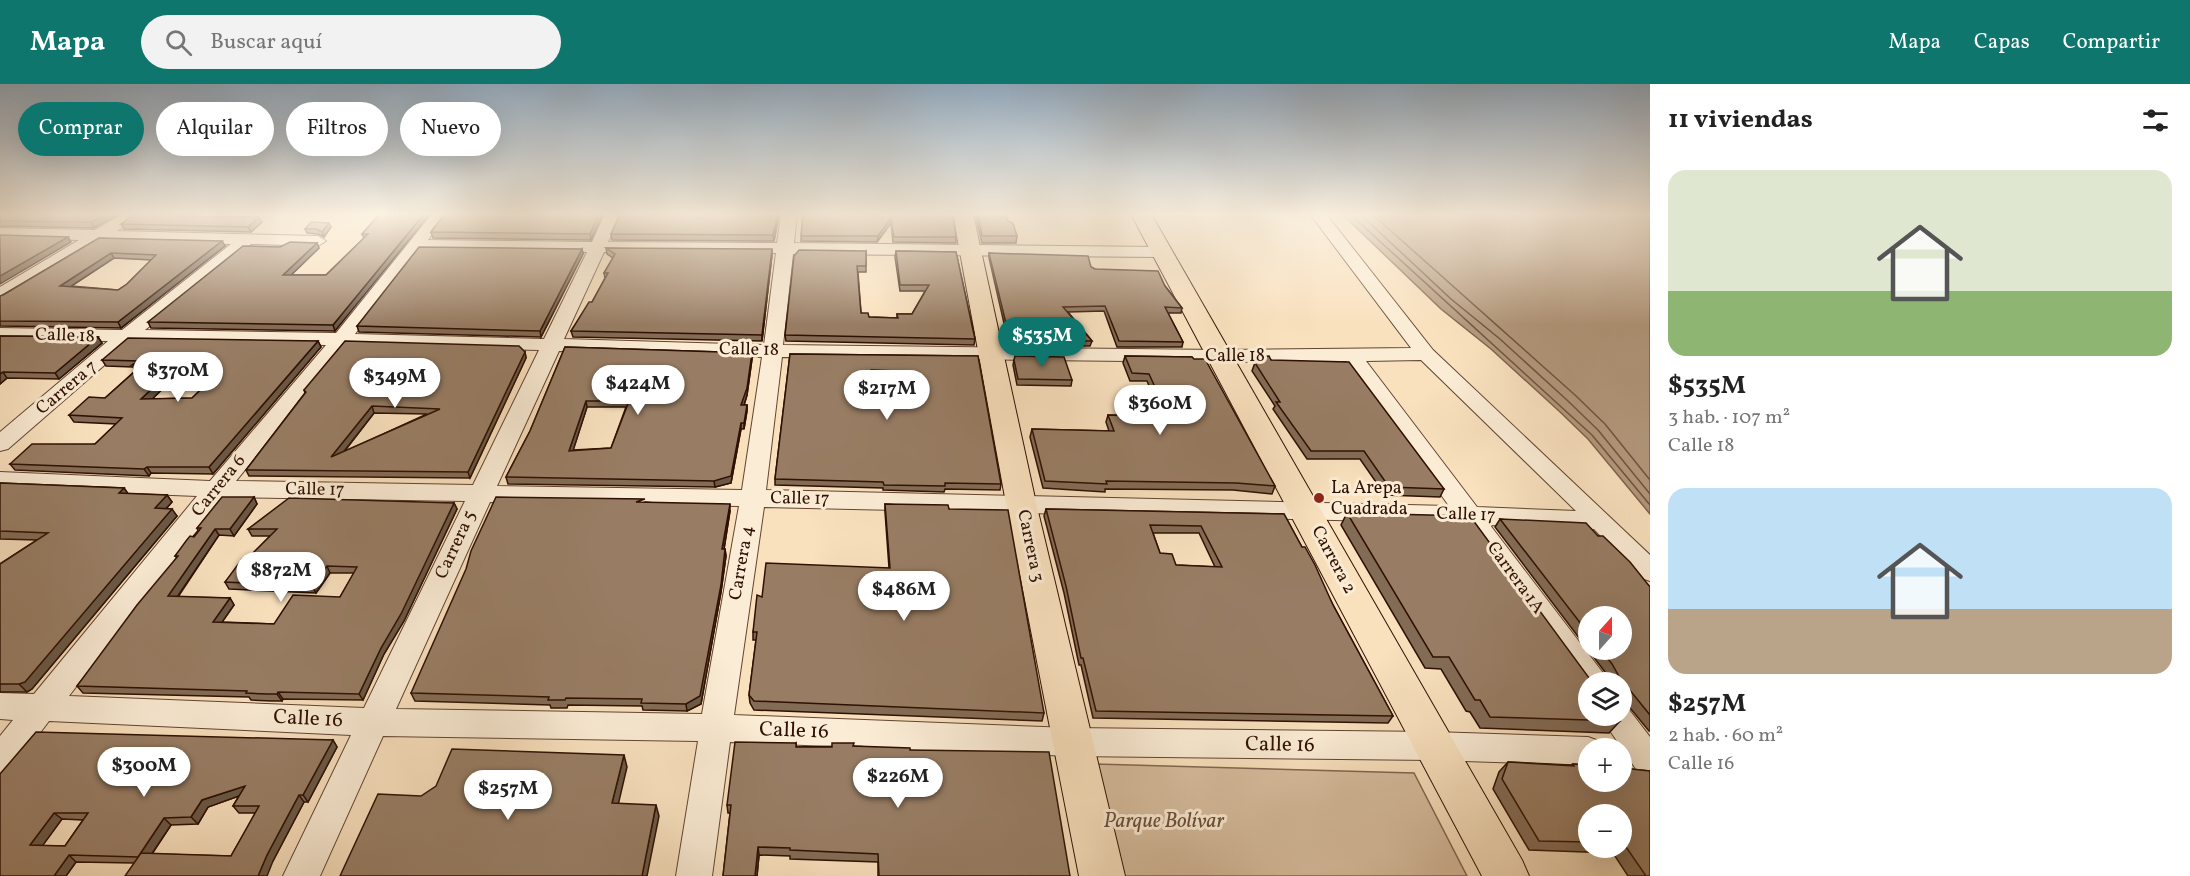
<!DOCTYPE html>
<html lang="es">
<meta charset="utf-8">
<style>
:root{--surface:#fff;--page:#f2f2f2;--text:#222;--muted:#767676;--accent:#0f766e}
body{margin:0;font-family:Vollkorn,serif;background:var(--page);color:var(--text);height:100vh;display:flex;flex-direction:column;font-size:22px;white-space:nowrap}
*{box-sizing:border-box;margin:0}
p{font-size:20px;color:var(--muted)}
.icon{flex:none;width:33px;height:33px;fill:none;stroke:currentColor;stroke-width:2;stroke-linecap:round;stroke-linejoin:round}
.map{position:relative;flex:1;overflow:hidden}
.sheet{display:flex;flex-direction:column;background:var(--surface);width:540px}
.sheet>*{flex:none}
.guide{position:absolute;left:18px;top:18px;width:570px;height:54px;display:flex;gap:12px}
.needle{width:39px;rotate:21deg}
.fabs{position:absolute;left:1578px;top:522px;display:grid;gap:12px}
.fabs a{display:grid;place-items:center;width:54px;height:54px;border-radius:50%;background:var(--surface);box-shadow:0 6px 24px #0002;font-size:30px}
.price{position:absolute;translate:-50% -51px;padding:0 14px;border-radius:21px;background:#fff;color:#222;font-size:20px;line-height:39px;filter:drop-shadow(0 2px 3px #0008)}
.price::after{content:'';position:absolute;left:50%;top:36px;width:18px;height:14px;margin-left:-9px;background:inherit;clip-path:polygon(0 0,100% 0,50% 100%)}
.price.on{background:var(--accent);color:#fff}
ul{padding:0;list-style:none}
li{display:grid;align-content:center;gap:12px;height:318px;padding:0 18px}
li span{display:grid;place-items:center;height:186px;border-radius:18px;color:#555}
li>.icon{margin-inline-start:auto}
span .icon{width:108px;height:108px;fill:#fffc;stroke-width:1}
li b{font-size:26px}
h2{display:flex;justify-content:space-between;align-items:center;height:72px;padding:0 18px;font-size:26px}
.pill{padding:0 21px;border-radius:27px;background:var(--surface);box-shadow:0 6px 24px #0002;font-size:21px;line-height:54px}
.pill.on{background:var(--accent);color:#fff}
header{display:flex;align-items:center;gap:36px;box-sizing:border-box;height:84px;padding:0 30px;background:var(--accent);color:#fff}
header strong{font-size:28px}
nav{display:flex;gap:33px;margin-inline-start:auto;font-size:21px}
.search{width:420px;height:54px;background:var(--page);display:flex;align-items:center;gap:15px;box-sizing:border-box;padding:0 21px;border-radius:33px;color:var(--muted);font-size:22px}
main{display:flex;flex:1;min-height:0}
.map>svg:first-child{display:block}
.green{fill:#d7bd9e;stroke:#836650;stroke-width:1.5}
.water{fill:#b49a7e;stroke:#7f634c;stroke-width:1.5}
.lines{fill:none;stroke-linecap:round;stroke-linejoin:round}
.shore{stroke:#725540;stroke-width:1.5}
.minor-casing{stroke:#624431;stroke-width:2}
.major-casing{stroke:#2f1002;stroke-width:2}
.minor{fill:#fbecd5;fill-rule:evenodd}
.major{fill:#f9e1be;fill-rule:evenodd}
.wall{fill:#836c56;stroke:#2f1002;stroke-width:1.5;fill-rule:evenodd}
.shaded-wall{fill:#6a5846;stroke:#2f1002;stroke-width:1.5}
.building{fill:#987d64;stroke:#2f1002;stroke-width:1.5;fill-rule:evenodd}
.poi-dot{fill:#8f2418;stroke:#fbecd5;stroke-width:2}
.labels{text-anchor:middle;dominant-baseline:central;stroke-width:6;stroke-linejoin:round;paint-order:stroke}
.street-label{font-size:18px;fill:#2f1002;stroke:#fbecd5}
.poi-label{font-size:18px;fill:#2f1002;stroke:#fbecd5;text-anchor:start}
.near-street-label{font-size:21px;fill:#2f1002;stroke:#fbecd5}
.near-park-label{font-size:21px;font-style:italic;fill:#6a4d39;stroke:#fbecd5}
</style>
<header>
<strong>Mapa</strong>
<div class="search"><svg class="icon" aria-label="search" viewBox="0 0 24 24"><circle cx="10" cy="10" r="6"/><path d="M15 15l6 6"/></svg>Buscar aquí</div>
<nav><a>Mapa</a><a>Capas</a><a>Compartir</a></nav>
</header>
<main>
<div class="map">
<svg width="1650" height="792" viewBox="0 0 1650 792">
<rect width="100%" height="100%" fill="#f9e1be"/>
<filter id="stains"><feTurbulence type="fractalNoise" baseFrequency=".00333" numOctaves="4"/><feColorMatrix values="0 0 0 0 .2 0 0 0 0 .09 0 0 0 0 .02 0 0 0 .5 -.17"/></filter>
<radialGradient id="worn" r=".72"><stop offset=".6" stop-color="#630" stop-opacity="0"/><stop offset="1" stop-color="#630" stop-opacity=".3"/></radialGradient>
<path class="green" d="M1095 680 1414 689 1467 792H1120Z"/>
<path class="water" d="M1342 130H1650V430L1588 355 1559 327 1491 265 1441 225Z"/>
<g class="lines">
<g class="shore">
<path d="M1350 130 1592 351 1650 421"/>
<path d="M1360 130 1451 215 1500 255 1568 317 1598 346 1650 410"/>
<path d="M1372 130 1575 311 1605 340 1650 396"/>
</g>
<g class="minor-casing">
<g id="minor">
<path d="M123 130H142L117 147 318 152 326 157 318 162 251 160 145 246 336 249 432 130H448L428 156 592 158 605 130H621L608 158 777 159 781 130H797L794 159 1161 163 1167 164 1169 168 1167 172 1161 173 793 170 783 261 1219 266 1411 264 1310 130H1326L1433 266 1650 471V497L1641 494 1594 445 1490 441 1603 589 1607 598H1588V609L1581 607 1462 439 764 423 734 631 1071 644 1433 648 1588 653 1599 657 1603 664H1588V681L1433 676 1071 672 730 658 712 792H676L698 657 383 652 320 792H283L351 651 49 637 12 686 0 691V652L13 636 0 635V609L34 610 197 412 0 404V388L210 397 326 261 131 258 8 365 0 367V348L108 257 0 256V244L122 246 231 160 102 157 6 215 0 216V203L79 156 0 154V144L95 146ZM420 166 587 168 544 255 355 250ZM604 168 776 169 764 261 564 255ZM346 261 539 266 473 401 236 397ZM559 267 762 273 742 406 497 402ZM782 273 1219 278 1346 277 1449 422 766 406ZM1421 276 1576 427 1477 423 1366 277ZM223 413 465 417 364 624 69 612ZM490 418 739 422 702 630 396 625Z"/>
<path d="M1622 621 1627 623 1650 653V693L1638 688 1600 632H1622Z"/>
</g>
</g>
<g class="major-casing">
<g id="major">
<path d="M953 130H973L1036 419 1125 792H1079L1006 419Z"/>
<path d="M1131 130H1151L1522 776 1529 792H1482Z"/>
</g>
</g>
<use href="#minor" class="minor"/>
<use href="#major" class="major"/>
</g>
<g class="wall">
<path d="M0 130H119L94 144 0 142Z"/>
<path d="M135 130H193L190 132 262 138 251 148 124 145 121 140Z"/>
<path d="M380 130 335 247 151 244 148 238 280 163 317 159 319 164 291 191H326L364 154 362 150Z"/>
<path d="M445 130H603L591 156 433 154 431 148Z"/>
<path d="M779 130 774 157 612 156 611 150Z"/>
<path d="M803 130H953L956 153V159L893 158 891 139 877 158 801 157Z"/>
<path d="M975 130H998L999 131 1008 137 1017 152 1016 159H982Z"/>
<path d="M331 143 324 153 318 150 307 149 305 145Z"/>
<path d="M99 154 225 162 121 244 0 242V212L3 211ZM114 174 151 176 127 200 118 206 71 202Z"/>
<path d="M606 164 772 171 762 257 573 253 571 247 592 218 605 194 604 189 613 174 607 170Z"/>
<path d="M582 165 583 170 541 253 359 248 357 242Z"/>
<path d="M866 167V188H858L861 229 869 233 897 234V230H912L925 207H900L895 173 896 167 956 168 975 255 974 261 786 257 785 251Z"/>
<path d="M989 169 1091 183 1095 185 1165 202 1182 224 1181 229H1168L1183 258 1182 263H1117L1104 227 1068 228 1092 257 1090 262 1009 261 989 174Z"/>
<path d="M0 252 98 253 102 259 59 295 7 294 0 300Z"/>
<path d="M318 257 321 263 213 390 151 389 149 392 15 386 10 380 95 360 116 340 74 338 69 331 105 314 135 287 133 283 106 282 102 276ZM177 291 214 293 192 314 152 315Z"/>
<path d="M565 263 752 269V275L747 311 744 321H747V327L744 345H741L731 399 715 403 508 400 506 393 530 347ZM587 323H626L611 364 573 366Z"/>
<path d="M525 268 526 274 470 394 249 392 246 386 305 309 304 306ZM374 329 427 330 344 368Z"/>
<path d="M790 270 978 272 1001 400 1000 406 945 405 944 408 883 406V404L775 401V395ZM871 292H898L899 324H871Z"/>
<path d="M1125 272 1192 273 1275 402 1272 410 1233 406 1105 405V408L1043 404 1030 353 1032 345 1109 347 1106 338 1108 331 1151 332 1153 323H1158L1147 297H1130L1123 279Z"/>
<path d="M1257 273 1271 276 1444 405 1440 413 1385 411 1360 375H1307L1273 325 1275 322 1252 287Z"/>
<path d="M1014 276 1072 296 1071 302 1017 301 1013 281Z"/>
<path d="M0 399 124 404 128 410 167 411 172 418 167 424 177 432 32 605 27 608H0V480L37 456 0 455Z"/>
<path d="M254 413 257 420 234 452 219 451 178 513 230 514 234 521 222 538 274 540 340 513 354 489H330L316 509 229 505 225 498 270 452H252L248 445 454 419 457 425 404 537 384 570 363 616 283 615 282 617H271L251 616 249 613 83 609 77 602 177 474 175 472 198 447 197 444Z"/>
<path d="M645 418 730 427 724 465H725L726 472 721 508 701 620 687 627 643 626 642 622 568 621 567 624H551L550 621 415 617 411 609Z"/>
<path d="M885 420 949 425 1044 629 1042 637 754 626 750 619 749 611 756 556H753V548L762 513 889 484 885 428Z"/>
<path d="M1046 425 1284 430 1393 632 1388 639 1093 634 1081 581H1079L1064 509 1044 432ZM1153 449H1199L1215 483 1176 481 1160 469Z"/>
<path d="M1347 429 1620 637 1609 649 1480 644 1470 628 1466 627 1441 585 1425 584 1341 441Z"/>
<path d="M1500 435 1598 452 1650 503V647H1649L1622 614V598H1610L1605 588 1495 443ZM1588 532 1622 566H1588Z"/>
<path d="M333 656 337 663 308 718H304L273 777 134 779 76 778 66 792H0V690ZM239 712 233 722 239 729H256L231 772 152 770 171 741 198 740 208 723ZM62 735 83 736 65 762H42Z"/>
<path d="M796 659V663L853 662 910 666 1070 792H878V778L790 775V772L759 771 757 792H723L730 729H728L727 721Z"/>
<path d="M1508 678 1571 681 1573 680 1588 681V698H1622V684L1650 687V792H1628L1613 769 1529 766 1493 705 1499 688ZM1588 730H1622V764H1588Z"/>
</g>
<g class="shaded-wall">
<path d="M107 130H119L94 144 91 138Z"/>
<path d="M184 130H193L184 138 181 132Z"/>
<path d="M424 130H430L335 247 333 241Z"/>
<path d="M599 130H603L591 156 590 150Z"/>
<path d="M778 130H779L774 157 773 151Z"/>
<path d="M259 133 262 138 251 148 248 143Z"/>
<path d="M891 134V139L877 158 878 152Z"/>
<path d="M329 139 331 143 324 153 322 148Z"/>
<path d="M68 153 71 158 0 200V192Z"/>
<path d="M222 157 225 162 121 244 118 238Z"/>
<path d="M317 159 319 164 286 196 283 191Z"/>
<path d="M582 165 583 170 541 253 540 247Z"/>
<path d="M772 165V171L762 257V251Z"/>
<path d="M111 169 114 174 64 207 60 202Z"/>
<path d="M98 253 102 259 59 295 55 289Z"/>
<path d="M318 257 321 263 213 390 209 383Z"/>
<path d="M525 268 526 274 470 394 468 388Z"/>
<path d="M752 269V275L747 311 742 328 741 321Z"/>
<path d="M173 285 177 291 145 322 141 315Z"/>
<path d="M3 288 7 294 0 300V290Z"/>
<path d="M586 317 587 323 571 373 569 367Z"/>
<path d="M747 321V327L744 345V339Z"/>
<path d="M372 322 374 329 334 380 331 373Z"/>
<path d="M741 339V345L731 399 715 403 714 397Z"/>
<path d="M147 383 151 389 149 392 144 385Z"/>
<path d="M124 404 129 411 119 409Z"/>
<path d="M167 411 172 418 160 431 155 424Z"/>
<path d="M254 413 257 420 234 452 230 445Z"/>
<path d="M454 419 457 425 404 537 384 570 363 616 359 610 381 564Z"/>
<path d="M730 420V427L723 472 722 465Z"/>
<path d="M172 425 177 432 32 605 27 608 19 600Z"/>
<path d="M215 445 219 451 173 519 168 512Z"/>
<path d="M725 465 726 472 721 508 701 620 687 627 686 620Z"/>
<path d="M327 482 330 489 316 509 312 502Z"/>
<path d="M230 514 234 521 218 544 213 538Z"/>
<path d="M278 608 283 615 282 617 277 610Z"/>
<path d="M333 656 337 663 308 718 303 711Z"/>
<path d="M624 671 627 683 616 730 612 719Z"/>
<path d="M245 702 250 708 208 723 198 740 191 733 202 716Z"/>
<path d="M299 711 304 718 273 777 267 792H258L267 771Z"/>
<path d="M656 721 659 732 647 792H642Z"/>
<path d="M54 729 62 735 38 768 30 761Z"/>
<path d="M164 734 171 741 145 780 138 773Z"/>
<path d="M758 763 759 771 757 792H755Z"/>
<path d="M69 771 76 778 66 792H54Z"/>
</g>
<g class="building">
<path d="M0 130H107L91 138 0 137Z"/>
<path d="M135 130H184L181 132 259 133 248 143 121 140Z"/>
<path d="M380 130H424L333 241 148 238 243 162 280 163 290 158 317 159 283 191H326L368 150H362Z"/>
<path d="M445 130H599L590 150 431 148Z"/>
<path d="M620 130H778L773 151 611 150Z"/>
<path d="M803 130H953L956 153H894L891 134 878 152H801Z"/>
<path d="M978 130H998L999 131 1006 132 1008 137 1013 139 1017 152H982Z"/>
<path d="M311 138 329 139 322 148 316 145H305Z"/>
<path d="M0 151 68 153 0 192Z"/>
<path d="M99 154 222 157 118 238 0 237V212L3 211ZM111 169 156 171 127 200 118 206 60 202Z"/>
<path d="M419 163 582 165 540 247 357 242Z"/>
<path d="M606 164 772 165 762 251 571 247 589 218H592L608 189H604L615 170Z"/>
<path d="M799 166 866 167V182H857L861 229H868L869 233 898 234 897 230H912L929 201H900L896 167 956 168 975 255 785 251 794 172Z"/>
<path d="M989 169 1088 172 1091 183 1095 185 1158 187 1165 202 1182 224 1165 223 1183 258 1119 257 1105 222 1063 223 1092 257 1010 256Z"/>
<path d="M0 252 98 253 55 289 3 288 0 290Z"/>
<path d="M128 254 318 257 209 383H147L144 385 10 380 32 360H95L122 334 69 331 89 313 105 314 142 281H132L139 277 102 276ZM173 285 220 287 192 314 141 315Z"/>
<path d="M345 257 519 262 525 268 468 388 246 386 306 308 304 306ZM372 322 440 325 331 373Z"/>
<path d="M565 263 752 269 747 304 741 321H747L744 339H741L731 392 714 397 506 393 530 347ZM586 317H629L611 364 569 367Z"/>
<path d="M790 270 978 272 1001 400 945 399V402L884 401 883 398 775 395ZM871 286 898 287 900 324H871Z"/>
<path d="M1015 272 1064 273 1072 296 1018 295 1014 276Z"/>
<path d="M1125 272 1192 273 1194 275H1205L1275 402 1236 399 1106 397 1107 400 1045 397 1032 345 1114 347 1108 331 1157 332 1153 323H1164L1149 290 1132 289Z"/>
<path d="M1269 272 1271 276 1349 278 1444 405 1389 403 1364 367H1311L1276 318H1280L1255 279 1257 273Z"/>
<path d="M0 399 124 404 119 409 167 411 155 424 172 425 25 598 19 600H0V480L48 449 0 447Z"/>
<path d="M222 413H254L230 445H215L168 512 230 514 213 538 274 540 293 511 340 513 357 483 327 482 312 502 225 498 242 475 246 476 277 445H248L289 414 454 419 401 530 381 564 359 610 278 608 277 610H267L246 609 247 607 77 602 137 521 178 472H175L186 457 190 452 194 453 201 444H197Z"/>
<path d="M496 413 645 415 636 418 730 420 722 465H725L721 501 700 612 686 620 641 619 642 615 566 614 565 616H548L549 613 411 609 466 485 471 467Z"/>
<path d="M885 420 948 421 949 425 1008 426 1044 629 754 617 749 611 757 548H753L757 511 762 513 766 479 890 484Z"/>
<path d="M1046 425 1284 430 1302 463H1305L1315 481 1333 521 1393 632 1096 627 1083 574H1081L1066 502ZM1150 441 1201 442 1222 483 1176 481 1172 470 1160 469Z"/>
<path d="M1347 429 1470 432 1592 598H1588V632H1616L1620 637 1490 633 1480 616H1475L1449 573H1433Z"/>
<path d="M1500 435 1586 439 1598 452H1603L1630 478 1650 503V631L1620 594 1612 580 1601 566H1622V532H1588V549Z"/>
<path d="M36 648 333 656 303 711H299L267 771 258 792H125L141 769 231 772 259 722H233L245 702 202 716 191 733 164 734 138 773 69 771 54 792H0V690ZM54 729H88L65 762 30 761Z"/>
<path d="M735 658 796 659V663H832V659H854L853 662 910 664V666L1049 668 1070 792H879L878 770 790 766V764L758 763 755 792H723L731 721H727Z"/>
<path d="M452 665 624 671 612 719 656 721 642 792H340L378 710 421 712 436 702Z"/>
<path d="M1508 678 1574 682 1573 680 1588 681V698H1622V684L1650 687V792H1646L1624 760H1622V730H1588V758L1539 757 1502 695Z"/>
</g>
<linearGradient id="sky" x2="0" y2="1"><stop stop-color="#93aabe"/><stop offset="0.54" stop-color="#fcf2e2"/><stop offset="1" stop-color="#fcf2e2" stop-opacity="0"/></linearGradient>
<rect width="1650" height="241" fill="url(#sky)"/>
<circle class="poi-dot" cx="1319" cy="414" r="6"/>
<g class="labels">
<g class="street-label">
<text transform="translate(65 252) rotate(2)">Calle 18</text>
<text transform="translate(749 266) rotate(1)">Calle 18</text>
<text x="1235" y="272">Calle 18</text>
<text transform="translate(67 304) rotate(-40)">Carrera 7</text>
<text transform="translate(219 402) rotate(-51)">Carrera 6</text>
<text transform="translate(315 406) rotate(1)">Calle 17</text>
<text transform="translate(800 415) rotate(1)">Calle 17</text>
<text transform="translate(1466 431) rotate(2)">Calle 17</text>
<text transform="translate(456 461) rotate(-65)">Carrera 5</text>
<text transform="translate(1030 462) rotate(78)">Carrera 3</text>
<text transform="translate(1333 476) rotate(62)">Carrera 2</text>
<text transform="translate(742 479) rotate(-80)">Carrera 4</text>
<text transform="translate(1515 494) rotate(54)">Carrera 1A</text>
</g>
<g class="poi-label">
<text x="1331" y="404">La Arepa<tspan x="1331" dy="21">Cuadrada</tspan></text>
</g>
<g class="near-street-label">
<text transform="translate(308 635) rotate(3)">Calle 16</text>
<text transform="translate(794 647) rotate(2)">Calle 16</text>
<text transform="translate(1280 661) rotate(1)">Calle 16</text>
</g>
<g class="near-park-label">
<text x="1164" y="737">Parque Bolívar</text>
</g>
</g>
<rect width="100%" height="100%" filter="url(#stains)"/>
<rect width="100%" height="100%" fill="url(#worn)"/>
</svg>
<div class="fabs">
<a><svg class="needle" viewBox="-14 -14 28 28"><path d="M0-13l5 13h-10z" fill="#e53935"/><path d="M0 13l5-13h-10z" fill="#767676"/></svg></a>
<a><svg class="icon" aria-label="layers" viewBox="0 0 24 24"><path d="M12 4l9 5-9 5-9-5zM3 14l9 5 9-5"/></svg></a>
<a>+</a>
<a>−</a>
</div>
<b class="price on" style="left:1042px;top:284px">$535M</b>
<b class="price" style="left:178px;top:319px">$370M</b>
<b class="price" style="left:395px;top:325px">$349M</b>
<b class="price" style="left:638px;top:332px">$424M</b>
<b class="price" style="left:887px;top:337px">$217M</b>
<b class="price" style="left:1160px;top:352px">$360M</b>
<b class="price" style="left:281px;top:519px">$872M</b>
<b class="price" style="left:904px;top:538px">$486M</b>
<b class="price" style="left:144px;top:714px">$300M</b>
<b class="price" style="left:898px;top:725px">$226M</b>
<b class="price" style="left:508px;top:737px">$257M</b>
<div class="guide">
<a class="pill on">Comprar</a>
<a class="pill">Alquilar</a>
<a class="pill">Filtros</a>
<a class="pill">Nuevo</a>
</div>
</div>
<section class="sheet">
<h2>11 viviendas<svg class="icon" aria-label="filters" viewBox="0 0 24 24"><path d="M4 7h16M4 17h16"/><circle cx="9" cy="7" r="2"/><circle cx="15" cy="17" r="2"/></svg></h2>
<ul>
<li><span style="background:linear-gradient(#dfe7d0 65%,#8fb573 0)"><svg class="icon" aria-label="home" viewBox="0 0 24 24"><path d="M3 11l9-7 9 7M6 9v11h12V9"/></svg></span><div><b>$535M</b><p>3 hab. · 107 m²</p><p>Calle 18</p></div></li>
<li><span style="background:linear-gradient(#bfe0f5 65%,#b9a48a 0)"><svg class="icon" aria-label="home" viewBox="0 0 24 24"><path d="M3 11l9-7 9 7M6 9v11h12V9"/></svg></span><div><b>$257M</b><p>2 hab. · 60 m²</p><p>Calle 16</p></div></li>
</ul>
</section>
</main>
